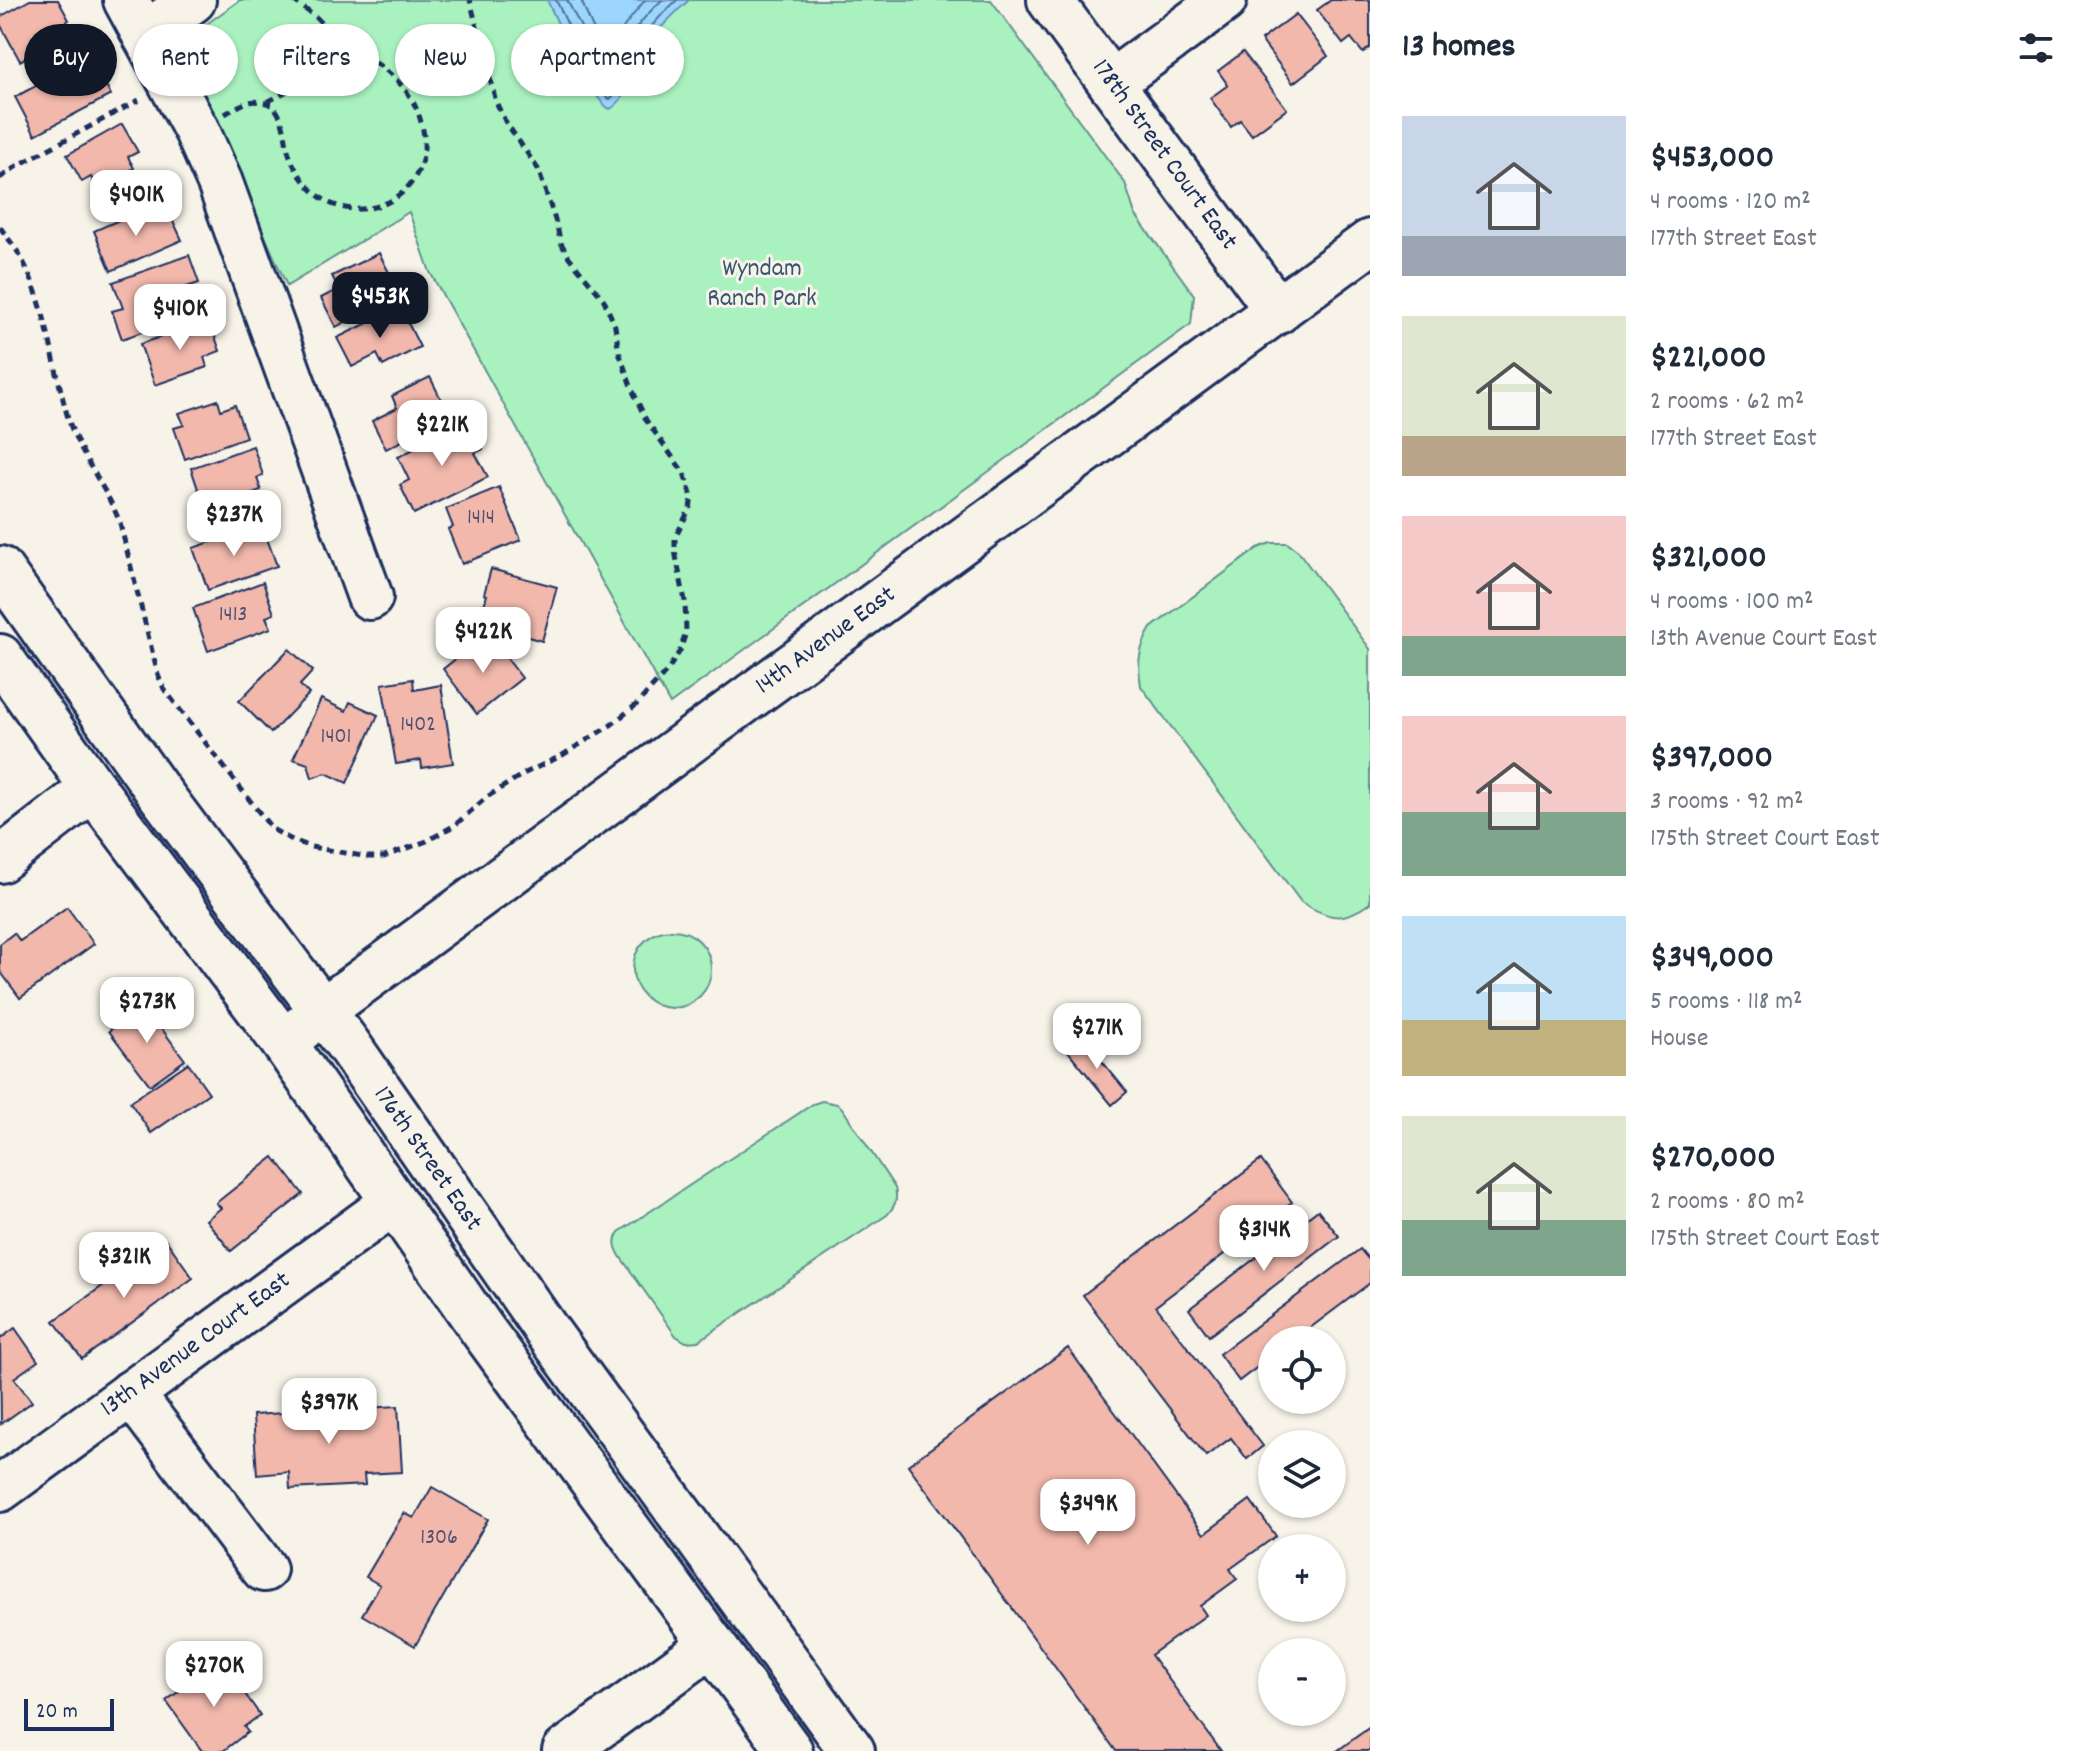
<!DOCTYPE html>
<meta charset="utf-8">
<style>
:root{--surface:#fff;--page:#f6f6f7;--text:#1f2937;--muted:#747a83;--accent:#111827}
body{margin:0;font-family:Dekko,sans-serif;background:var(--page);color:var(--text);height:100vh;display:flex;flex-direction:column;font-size:30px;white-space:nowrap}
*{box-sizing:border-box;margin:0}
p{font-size:26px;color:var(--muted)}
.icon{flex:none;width:44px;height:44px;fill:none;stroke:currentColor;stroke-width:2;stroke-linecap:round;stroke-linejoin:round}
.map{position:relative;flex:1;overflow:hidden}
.details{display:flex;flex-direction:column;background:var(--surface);width:720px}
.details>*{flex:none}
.hud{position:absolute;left:24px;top:24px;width:760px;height:72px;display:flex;gap:16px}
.controls{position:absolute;left:1258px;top:1326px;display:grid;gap:16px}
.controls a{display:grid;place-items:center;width:88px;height:88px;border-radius:50%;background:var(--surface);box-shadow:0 2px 6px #0004;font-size:40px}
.scale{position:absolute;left:24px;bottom:20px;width:90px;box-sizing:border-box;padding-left:8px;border:4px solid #1b2f5e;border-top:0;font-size:22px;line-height:28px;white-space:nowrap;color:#1b2f5e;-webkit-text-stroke:6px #f7f3e8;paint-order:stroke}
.price{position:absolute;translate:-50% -68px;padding:0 18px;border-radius:16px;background:#fff;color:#222;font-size:26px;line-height:52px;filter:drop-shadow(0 2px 4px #0008)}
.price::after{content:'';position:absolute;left:50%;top:48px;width:24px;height:18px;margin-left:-12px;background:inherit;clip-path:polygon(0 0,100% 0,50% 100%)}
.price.active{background:var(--accent);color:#fff}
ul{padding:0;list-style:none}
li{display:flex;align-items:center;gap:24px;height:200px;padding:0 32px}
li span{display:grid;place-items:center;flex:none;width:224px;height:160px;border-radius:0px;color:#555}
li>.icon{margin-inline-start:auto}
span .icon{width:96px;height:96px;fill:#fffc;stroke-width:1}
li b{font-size:34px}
h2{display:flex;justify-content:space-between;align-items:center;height:96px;padding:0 32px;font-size:34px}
.chip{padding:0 28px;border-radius:36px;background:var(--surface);box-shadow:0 2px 6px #0004;font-size:28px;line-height:72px}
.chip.active{background:var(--accent);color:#fff}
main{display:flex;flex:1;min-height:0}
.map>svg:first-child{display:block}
.green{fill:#a9f2bf;stroke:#62908e;stroke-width:2}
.water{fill:#9dd6fd;stroke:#6993bd;stroke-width:2}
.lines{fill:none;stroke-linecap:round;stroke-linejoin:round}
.shore{stroke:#4f729e;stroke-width:2}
.building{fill:#f2b8ac;stroke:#1b2f5e;stroke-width:2}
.minor-casing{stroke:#1b2f5e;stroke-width:50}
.major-casing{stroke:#1b2f5e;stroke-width:50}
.path{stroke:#1b2f5e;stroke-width:5;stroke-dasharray:8 6;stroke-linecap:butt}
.minor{stroke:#f7f3e8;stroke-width:44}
.major{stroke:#f7f3e8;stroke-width:44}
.labels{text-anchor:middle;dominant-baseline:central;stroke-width:6;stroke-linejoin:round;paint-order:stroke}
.number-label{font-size:22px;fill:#515172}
.street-label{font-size:26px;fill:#1b2f5e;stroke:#f7f3e8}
.park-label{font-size:26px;fill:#375671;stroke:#f7f3e8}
</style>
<main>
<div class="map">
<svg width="1370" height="1751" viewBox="0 0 1370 1751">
<rect width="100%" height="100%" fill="#f7f3e8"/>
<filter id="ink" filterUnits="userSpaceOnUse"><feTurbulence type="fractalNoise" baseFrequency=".0125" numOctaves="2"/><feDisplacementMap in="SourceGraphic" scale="16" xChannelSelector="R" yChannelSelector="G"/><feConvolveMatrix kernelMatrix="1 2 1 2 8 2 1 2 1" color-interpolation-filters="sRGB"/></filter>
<g filter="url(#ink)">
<g class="green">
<path d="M240 0H991L1125 183 1135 214 1194 295 1191 324 670 704 430 272 409 212 287 286 187 61 194 33Z"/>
<path d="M1271 543H1287L1298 551 1370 649V903C1343 923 1329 919 1301 902L1141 686C1137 662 1139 648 1151 628L1258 548Z"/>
<circle cx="672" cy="969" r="39"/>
<path d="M822 1101 837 1104 842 1108 895 1188C898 1200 895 1206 887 1215L698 1341 686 1342 676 1336 620 1256C615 1247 613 1241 619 1232L813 1104Z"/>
</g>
<path class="water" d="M547 0H689C668 19 647 40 634 65 626 81 627 100 610 109 591 100 558 23 547 0Z"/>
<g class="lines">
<g class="shore">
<path d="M556 0 576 42 606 97 610 99C621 90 621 72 628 59 641 37 658 17 677 0"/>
<path d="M567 0 605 74 608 76 612 74C621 46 640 20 662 0"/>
<path d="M581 0C588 16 594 37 607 48L610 47 626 24 645 0"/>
</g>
</g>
<g class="building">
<path d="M30 0H58L69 20 66 22 72 33 20 61 0 24V17Z"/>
<path d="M1331 0H1370V47L1363 53 1351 38 1343 44 1317 10Z"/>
<path d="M1296 14 1328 56 1293 83 1261 40Z"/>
<path d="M1243 52 1287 109 1252 135 1240 120 1231 127 1210 98 1228 85 1218 71Z"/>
<path d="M75 65 81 76 97 67 111 95 35 135 15 97Z"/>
<path d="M122 124 138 152 128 157 134 168 97 189 91 177 82 182 67 155Z"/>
<path d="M146 208 151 219 169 212 182 240 111 271 94 231Z"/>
<path d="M379 253 400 294 336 327 321 298 339 289 332 276Z"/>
<path d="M189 255 199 283 187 287 196 313 122 339 112 311 123 308 113 282Z"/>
<path d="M400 307 420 347 383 366 377 354 352 367 337 338Z"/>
<path d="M209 320 220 351 204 357 207 367 155 385 140 344Z"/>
<path d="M430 377 450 417 386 449 372 421 397 408 392 396Z"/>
<path d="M218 400 221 410 235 405 246 437 185 459 174 428 184 425 179 413Z"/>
<path d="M469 421 483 449 475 453 488 477 414 514 400 485 409 480 398 457Z"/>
<path d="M253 446 263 475 257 478 261 490 205 510 191 468Z"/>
<path d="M499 487 521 540 462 564 448 529 453 527 446 509Z"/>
<path d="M251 528 256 540 266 536 277 566 208 590 193 548Z"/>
<path d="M491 569 557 587 542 641 483 624 487 610 483 609 487 595 484 594Z"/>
<path d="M263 582 274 614 266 617 271 628 208 651 193 608Z"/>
<path d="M492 639 522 678 477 714 443 669 467 650 471 655Z"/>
<path d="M289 649 313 671 300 685 309 694 271 733 239 701Z"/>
<path d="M413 679 414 690 441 685 453 763 422 768 421 760 396 764 382 684Z"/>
<path d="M321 699 346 711 350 702 378 715 347 783 326 773 312 778 308 764 293 759Z"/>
<path d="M67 907 94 944 20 998 0 971V944L14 933 20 941Z"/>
<path d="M144 1005 185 1060 150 1085 109 1031Z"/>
<path d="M1083 1038 1127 1092 1112 1105 1067 1050Z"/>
<path d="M188 1063 209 1093 151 1133 130 1102Z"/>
<path d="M274 1157 303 1194 231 1251 206 1220 221 1208 216 1203Z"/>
<path d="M1261 1160 1292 1202 1156 1306 1263 1446 1247 1459 1231 1438 1206 1456 1083 1295Z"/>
<path d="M1318 1210 1339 1236 1209 1336 1189 1309Z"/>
<path d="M166 1240 193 1278 82 1359 54 1321Z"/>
<path d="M1360 1249 1370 1261V1283L1294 1340H1272V1356L1239 1381 1219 1354Z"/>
<path d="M15 1328 38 1361 14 1378 32 1402 1 1424 0 1339Z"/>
<path d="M1068 1348 1204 1534 1250 1500 1276 1536 1230 1569 1237 1579 1200 1606 1206 1615 1151 1655 1221 1751H1116L908 1465Z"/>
<path d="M398 1406 402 1472 364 1474 365 1485 290 1489 289 1472 257 1475 253 1415Z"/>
<path d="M432 1487 488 1519 415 1646 362 1615 380 1585 366 1577 404 1513 414 1518Z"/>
<path d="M221 1660 260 1715 244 1727 248 1732 223 1751H202L166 1701Z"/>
<path d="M1370 1727V1751H1337Z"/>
</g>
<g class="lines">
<g class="minor-casing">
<g id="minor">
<path d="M126 0 197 131 220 183 370 597"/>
<path d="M1050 0 1278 311"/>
<path d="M145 35 193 0"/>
<path d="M1111 83 1224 0"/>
<path d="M0 860 93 788"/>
<path d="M284 1043 322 1011 1370 242"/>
<path d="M131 1393 264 1569"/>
<path d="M0 1489 394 1202"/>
<path d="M565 1751 712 1644"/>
</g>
</g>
<g class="major-casing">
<g id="major">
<path d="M0 569 158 791 349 1046 547 1331 852 1751"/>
<path d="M0 657 93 788 284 1043 481 1328 790 1751"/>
</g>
</g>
<g class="path">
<path d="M293 0 317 18 326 28 339 51"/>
<path d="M225 114C244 103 251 97 272 105 285 119 284 133 288 150 293 169 307 188 323 199 336 208 354 211 369 208 410 202 433 161 421 122 415 99 401 82 383 68 372 60 354 49 339 51 330 52 326 60 320 65 304 82 285 93 265 103"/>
<path d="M0 178 17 166 139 100"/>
<path d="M0 227C8 239 18 250 24 263 48 312 53 366 68 418 79 455 106 486 120 523L158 675 164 689 272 829 290 839 311 847 368 857H384L427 841 455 825 487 797 523 774 561 756 611 725 636 705 667 671 680 651 686 632 685 601 675 551V538L690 508 692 497 684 473 646 420 632 389 619 352 615 326 604 300 569 257 561 243 556 223 538 169 505 121 496 102 470 0"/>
</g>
<use href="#minor" class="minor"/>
<use href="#major" class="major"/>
</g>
</g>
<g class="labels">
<g class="number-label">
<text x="481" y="518">1414</text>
<text x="233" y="615">1413</text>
<text x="418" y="725">1402</text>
<text x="336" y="737">1401</text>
<text x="439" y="1538">1306</text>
</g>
<g class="street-label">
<text transform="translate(1164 155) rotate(54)">178th Street Court East</text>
<text transform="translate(826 641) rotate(-36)">14th Avenue East</text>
<text transform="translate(427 1159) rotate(55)">176th Street East</text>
<text transform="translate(196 1345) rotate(-36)">13th Avenue Court East</text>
</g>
<g class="park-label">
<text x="762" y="269">Wyndam<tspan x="762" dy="30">Ranch Park</tspan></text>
</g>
</g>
</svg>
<div class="controls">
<a><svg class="icon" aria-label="locate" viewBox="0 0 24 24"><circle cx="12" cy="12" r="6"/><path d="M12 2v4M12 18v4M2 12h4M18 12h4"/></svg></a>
<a><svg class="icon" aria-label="layers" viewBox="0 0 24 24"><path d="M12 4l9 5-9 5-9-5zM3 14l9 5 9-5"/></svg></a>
<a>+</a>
<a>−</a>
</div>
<div class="scale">20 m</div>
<b class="price" style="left:136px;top:238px">$401K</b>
<b class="price active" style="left:380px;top:340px">$453K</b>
<b class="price" style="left:180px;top:352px">$410K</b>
<b class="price" style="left:442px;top:468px">$221K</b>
<b class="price" style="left:234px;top:558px">$237K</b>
<b class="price" style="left:483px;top:675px">$422K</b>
<b class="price" style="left:147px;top:1045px">$273K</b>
<b class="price" style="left:1097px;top:1071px">$271K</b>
<b class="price" style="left:1264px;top:1273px">$314K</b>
<b class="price" style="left:124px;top:1300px">$321K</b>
<b class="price" style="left:329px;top:1446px">$397K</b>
<b class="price" style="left:1088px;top:1547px">$349K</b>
<b class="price" style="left:214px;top:1709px">$270K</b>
<div class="hud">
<a class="chip active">Buy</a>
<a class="chip">Rent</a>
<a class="chip">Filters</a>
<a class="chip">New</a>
<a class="chip">Apartment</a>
</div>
</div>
<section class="details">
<h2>13 homes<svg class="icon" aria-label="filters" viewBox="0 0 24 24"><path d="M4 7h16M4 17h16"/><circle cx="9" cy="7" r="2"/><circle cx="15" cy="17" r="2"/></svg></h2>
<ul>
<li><span style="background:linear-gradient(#c9d6e8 75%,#9aa5b1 0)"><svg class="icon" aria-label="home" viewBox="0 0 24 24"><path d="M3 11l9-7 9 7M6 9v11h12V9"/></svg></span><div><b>$453,000</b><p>4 rooms · 120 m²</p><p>177th Street East</p></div></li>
<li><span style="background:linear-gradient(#dfe7d0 75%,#b9a48a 0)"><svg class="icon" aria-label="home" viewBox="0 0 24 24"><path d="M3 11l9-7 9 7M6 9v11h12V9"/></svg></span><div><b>$221,000</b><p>2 rooms · 62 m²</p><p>177th Street East</p></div></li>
<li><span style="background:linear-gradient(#f6c9c9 75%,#7fa58c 0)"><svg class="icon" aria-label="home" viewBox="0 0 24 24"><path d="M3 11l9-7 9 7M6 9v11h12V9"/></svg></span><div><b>$321,000</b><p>4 rooms · 100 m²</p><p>13th Avenue Court East</p></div></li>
<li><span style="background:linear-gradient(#f6c9c9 60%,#7fa58c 0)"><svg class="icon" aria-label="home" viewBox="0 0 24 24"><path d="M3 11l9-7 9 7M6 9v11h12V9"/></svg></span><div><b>$397,000</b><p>3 rooms · 92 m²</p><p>175th Street Court East</p></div></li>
<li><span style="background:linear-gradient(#bfe0f5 65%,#c2b280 0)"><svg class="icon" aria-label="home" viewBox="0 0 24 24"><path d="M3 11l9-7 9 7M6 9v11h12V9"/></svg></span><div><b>$349,000</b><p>5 rooms · 118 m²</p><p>House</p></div></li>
<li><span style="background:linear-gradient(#dfe7d0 65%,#7fa58c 0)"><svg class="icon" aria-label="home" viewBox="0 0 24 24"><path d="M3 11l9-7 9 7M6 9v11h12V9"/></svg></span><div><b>$270,000</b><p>2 rooms · 80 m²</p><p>175th Street Court East</p></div></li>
</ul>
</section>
</main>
